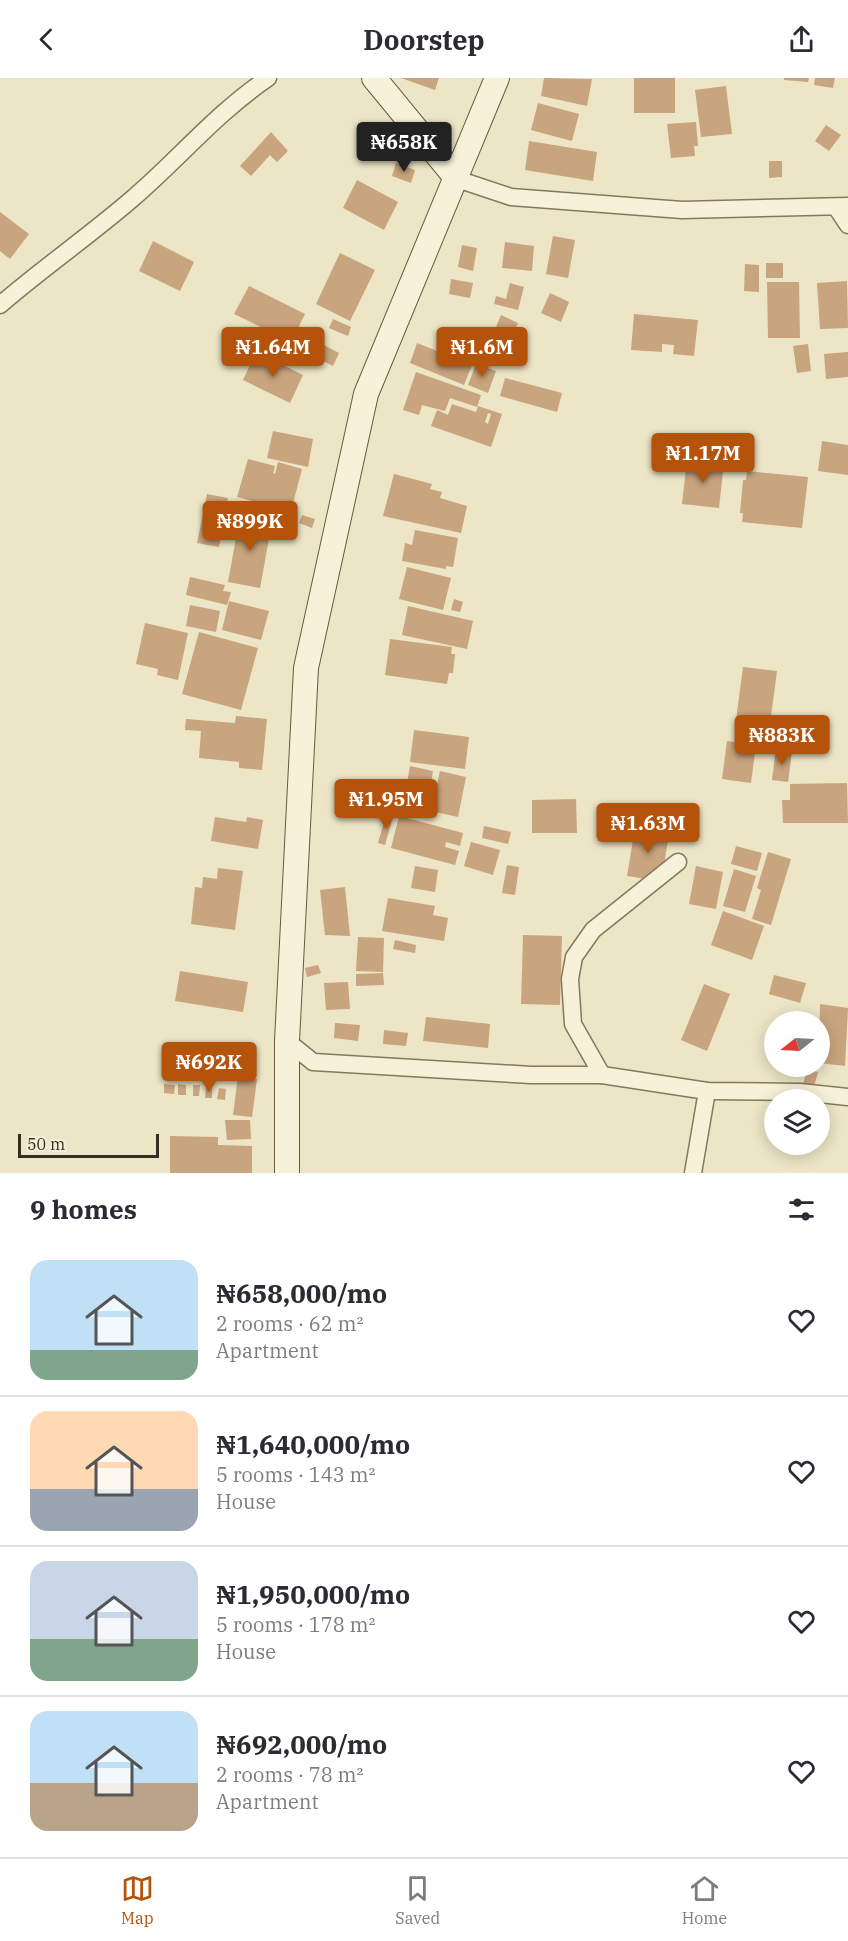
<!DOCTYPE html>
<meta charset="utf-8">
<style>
:root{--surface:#fff;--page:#f7f7f7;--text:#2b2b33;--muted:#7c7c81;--line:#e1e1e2;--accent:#b45309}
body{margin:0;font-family:"IBM Plex Serif",serif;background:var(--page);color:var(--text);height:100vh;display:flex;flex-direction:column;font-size:22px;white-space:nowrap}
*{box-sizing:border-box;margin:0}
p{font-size:20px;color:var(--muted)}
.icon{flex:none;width:33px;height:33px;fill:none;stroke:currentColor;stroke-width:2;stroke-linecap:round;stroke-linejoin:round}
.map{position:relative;height:1095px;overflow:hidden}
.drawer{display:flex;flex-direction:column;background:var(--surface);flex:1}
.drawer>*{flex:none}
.needle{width:39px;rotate:252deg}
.tools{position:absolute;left:764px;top:933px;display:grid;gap:12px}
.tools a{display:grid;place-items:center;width:66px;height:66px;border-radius:50%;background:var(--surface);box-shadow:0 3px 15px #0003;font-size:30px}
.scale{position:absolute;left:18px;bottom:15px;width:141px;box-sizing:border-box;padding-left:6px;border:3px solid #372e20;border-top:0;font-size:16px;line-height:21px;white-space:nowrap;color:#372e20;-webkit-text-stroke:4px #f4eed6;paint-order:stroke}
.price{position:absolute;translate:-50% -51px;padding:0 14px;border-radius:6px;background:var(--accent);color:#fff;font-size:20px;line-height:39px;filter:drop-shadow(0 2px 3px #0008)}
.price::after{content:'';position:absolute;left:50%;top:36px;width:18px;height:14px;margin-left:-9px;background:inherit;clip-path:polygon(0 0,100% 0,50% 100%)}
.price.selected{background:#222;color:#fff}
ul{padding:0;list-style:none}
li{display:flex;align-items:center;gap:18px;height:150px;padding:0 30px}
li+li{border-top:2px solid var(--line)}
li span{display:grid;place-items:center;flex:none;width:168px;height:120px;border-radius:18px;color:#555}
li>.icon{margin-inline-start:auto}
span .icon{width:72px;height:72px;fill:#fffc;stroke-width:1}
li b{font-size:26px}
h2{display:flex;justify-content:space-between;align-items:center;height:72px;padding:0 30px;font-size:26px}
header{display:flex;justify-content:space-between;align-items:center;height:78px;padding:0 30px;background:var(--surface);font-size:27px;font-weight:700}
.tab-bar{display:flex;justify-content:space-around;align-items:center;height:84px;border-top:2px solid var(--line);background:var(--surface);font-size:16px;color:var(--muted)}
.tab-bar a{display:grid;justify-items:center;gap:3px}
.tab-bar .selected{color:var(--accent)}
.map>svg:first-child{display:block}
.building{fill:#c8a57e;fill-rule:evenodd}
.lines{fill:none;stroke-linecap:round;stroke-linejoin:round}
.street-casing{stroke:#86775d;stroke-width:19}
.secondary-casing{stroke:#685940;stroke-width:26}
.street{stroke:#f7f1d9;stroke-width:16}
.secondary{stroke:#f7f1d9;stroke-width:24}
</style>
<header><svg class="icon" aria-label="back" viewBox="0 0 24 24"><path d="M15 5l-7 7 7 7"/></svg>Doorstep<svg class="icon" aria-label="share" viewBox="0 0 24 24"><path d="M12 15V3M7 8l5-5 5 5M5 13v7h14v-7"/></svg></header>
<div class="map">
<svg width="848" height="1095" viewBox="0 0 848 1095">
<rect width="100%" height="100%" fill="#ece5c6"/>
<g class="building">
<path d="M401 0H439L435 12Z"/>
<path d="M544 0 592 1 587 28 541 18Z"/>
<rect x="634" y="0" width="41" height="35"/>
<path d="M784 0H809L808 4 784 2Z"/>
<path d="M815 0H835L833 10 814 7Z"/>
<path d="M726 8 732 56 701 59 695 12Z"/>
<path d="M538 25 579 36 572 63 531 52Z"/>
<path d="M696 44 698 68H694L695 78 671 80 667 46Z"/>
<path d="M826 47 841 57 829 73 815 63Z"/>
<path d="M271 54 288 73 277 84 270 77 251 98 240 88Z"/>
<path d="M529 63 597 74 593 103 525 92Z"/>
<path d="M769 83H782V99L769 100Z"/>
<path d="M396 85 415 92 411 105 392 98Z"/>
<path d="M357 102 398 124 384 152 343 130Z"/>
<path d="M0 134 29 156 10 181 0 173Z"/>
<path d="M553 158 575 162 568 200 546 196Z"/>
<path d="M153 163 194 184 180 213 139 193Z"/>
<path d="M505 164 534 168 532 193 502 190Z"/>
<path d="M462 167 477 170 473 193 458 189Z"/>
<path d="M340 175 375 192 350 243 316 226Z"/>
<rect x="766" y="185" width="17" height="15"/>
<path d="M745 186 759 187V214L744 213Z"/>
<path d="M451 201 473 205 470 220 449 216Z"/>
<path d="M847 203 848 250 820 251 817 205Z"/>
<path d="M767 204H799L800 260H768Z"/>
<path d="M510 205 524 209 518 232 494 226 496 218 506 221Z"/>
<path d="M249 208 305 236 291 264 234 236Z"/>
<path d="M550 215 569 224 561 244 541 235Z"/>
<path d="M634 236 698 242 694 278 673 276 674 267 662 266V274L631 272Z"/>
<path d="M501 237 518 245 506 271 490 263Z"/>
<path d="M333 241 351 249 348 258 329 250Z"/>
<path d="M417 265 472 287 464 307 410 285Z"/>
<path d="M322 266 339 275 333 288 315 279Z"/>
<path d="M808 266 811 293 797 295 793 268Z"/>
<path d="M256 274 303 297 290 325 243 302Z"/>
<path d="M848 274V299L826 301 824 276Z"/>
<path d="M476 286 496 293 488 315 468 307Z"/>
<path d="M416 294 481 317 477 329 450 320 445 333 422 327 419 337 403 332Z"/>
<path d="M505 300 562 315 557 334 500 318Z"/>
<path d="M452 326 476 334 478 328 502 336 491 369 431 348 437 332 448 337ZM488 335 491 336 488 346 485 344Z"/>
<path d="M273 353 313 361 308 389 267 380Z"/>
<path d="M822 363 848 367V397L818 393Z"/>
<path d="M248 381 275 388 273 395 275 396 278 384 302 391 291 433 237 419Z"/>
<path d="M687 381 724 385 719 430 682 426Z"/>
<path d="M747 393 808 399 802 450 742 444 743 435H740L743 402H746Z"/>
<path d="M394 396 432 406 430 411 442 414 440 420 467 428 461 455 383 438Z"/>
<path d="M207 416 228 420 219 469 197 465Z"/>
<path d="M302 437 315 441 312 450 299 445Z"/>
<path d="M240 438 272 444 260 510 228 504Z"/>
<path d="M415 452 458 460 453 489 446 488V491L402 483 405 465 412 467Z"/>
<path d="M407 489 451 500 443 532 399 521Z"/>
<path d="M190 499 225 507 223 513 231 514 227 527 186 517Z"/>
<path d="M454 521 463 524 460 534 451 532Z"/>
<path d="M229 523 269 533 261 562 222 552Z"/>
<path d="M190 527 220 533 216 554 186 548Z"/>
<path d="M408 528 473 543 467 571 402 557Z"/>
<path d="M145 545 188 555 178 602 157 597 158 591 136 586Z"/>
<path d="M199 554 258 570 241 632 182 616Z"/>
<path d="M390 561 452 569 451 576H455L453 595H449L447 606 385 597Z"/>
<path d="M743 589 777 593 770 646 736 642Z"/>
<path d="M236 638 267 641 262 692 239 690V684L199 680 201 653 185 652 186 641 235 645Z"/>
<path d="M414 652 469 659 465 691 410 684Z"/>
<path d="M727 663 756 667 751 705 722 701Z"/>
<path d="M776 671 792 673 788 704 772 702Z"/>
<path d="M410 688 433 693 426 732 403 728Z"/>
<path d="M440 693 466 699 458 739 431 733Z"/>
<path d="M847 705 848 745H783L782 722H790V706Z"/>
<path d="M576 721 577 755H532V722Z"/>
<path d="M386 737 393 739 385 767 378 765Z"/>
<path d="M399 738 463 755 460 768 446 764 445 769 459 773 455 787 391 770Z"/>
<path d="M215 739 246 744 247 739 263 742 258 771 211 763Z"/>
<path d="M484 748 511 754 508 766 482 760Z"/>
<path d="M635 750 669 755 663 794 653 802 627 798Z"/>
<path d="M471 764 500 772 493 797 464 788Z"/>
<path d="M736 768 762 775 757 793 731 786Z"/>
<path d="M768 774 791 781 771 847 752 841 761 812 757 810Z"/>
<path d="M507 787 519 789 515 817 502 815Z"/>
<path d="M415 788 438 792 435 814 411 810Z"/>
<path d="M696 788 723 794 716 831 689 826Z"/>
<path d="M218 790 243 793 235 852 191 846 195 809 202 810 203 799 217 801Z"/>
<path d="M734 791 756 798 745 834 723 828Z"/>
<path d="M345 809 350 858 325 857 320 812Z"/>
<path d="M388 820 435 828 433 837 448 840 444 863 382 853Z"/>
<path d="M723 833 764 848 752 882 711 867Z"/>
<path d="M523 857 562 858 560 927 521 926Z"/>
<path d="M358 859 384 860 383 894 356 893Z"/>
<path d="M395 862 416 867 415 875 393 871Z"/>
<path d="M318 887 321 895 307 899 305 890Z"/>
<path d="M180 893 248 904 243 934 175 923Z"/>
<path d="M383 895 384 907 356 908V896Z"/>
<path d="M774 897 806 905 800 925 769 916Z"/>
<path d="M348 904 350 931 326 932 324 905Z"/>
<path d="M704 906 730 916 707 973 681 962Z"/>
<path d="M820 926 848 930 845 988 819 985Z"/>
<path d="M426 939 490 946 488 970 423 963Z"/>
<path d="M335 945 360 947 358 963 334 960Z"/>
<path d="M384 952 408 955 406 968 383 966Z"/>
<path d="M807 991 818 994 814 1009 803 1006Z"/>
<path d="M238 998 257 1001 252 1039 233 1037Z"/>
<path d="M164 1006 175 1007 174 1016 164 1015Z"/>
<path d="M178 1006 186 1007V1017H178Z"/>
<path d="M193 1007H200L199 1018H193Z"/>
<path d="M206 1009H212V1020H205Z"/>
<path d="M219 1010 226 1011 225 1022 217 1021Z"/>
<path d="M225 1042H250L251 1061 227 1062Z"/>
<path d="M170 1058 218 1059V1067L252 1068V1095H170Z"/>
</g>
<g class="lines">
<g class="street-casing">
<g id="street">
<path d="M457 101 511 119 682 132 848 128"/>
<path d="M836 129 848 147"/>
<path d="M0 227C43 190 89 158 132 121 180 80 215 36 268 0"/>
<path d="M287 963 313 984 531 997H602L707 1013 800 1014 848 1019"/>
<path d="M602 997 573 946 570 901 574 879 593 852 678 784"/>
<path d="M693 1095 707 1013"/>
</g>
</g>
<g class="secondary-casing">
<g id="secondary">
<path d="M374 0 457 101"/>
<path d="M287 1095V963L306 590 366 316 497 0"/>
</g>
</g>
<use href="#street" class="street"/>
<use href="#secondary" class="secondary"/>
</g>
</svg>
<div class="tools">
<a><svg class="needle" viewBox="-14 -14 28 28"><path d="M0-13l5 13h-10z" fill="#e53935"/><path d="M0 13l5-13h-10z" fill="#7c7c81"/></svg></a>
<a><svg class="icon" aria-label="layers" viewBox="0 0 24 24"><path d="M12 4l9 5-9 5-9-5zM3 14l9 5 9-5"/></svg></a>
</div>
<div class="scale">50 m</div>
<b class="price selected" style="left:404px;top:95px">₦658K</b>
<b class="price" style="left:273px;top:300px">₦1.64M</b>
<b class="price" style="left:482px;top:300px">₦1.6M</b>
<b class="price" style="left:703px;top:406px">₦1.17M</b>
<b class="price" style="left:250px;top:474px">₦899K</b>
<b class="price" style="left:782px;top:688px">₦883K</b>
<b class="price" style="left:386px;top:752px">₦1.95M</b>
<b class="price" style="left:648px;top:776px">₦1.63M</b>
<b class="price" style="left:209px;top:1015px">₦692K</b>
</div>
<section class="drawer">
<h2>9 homes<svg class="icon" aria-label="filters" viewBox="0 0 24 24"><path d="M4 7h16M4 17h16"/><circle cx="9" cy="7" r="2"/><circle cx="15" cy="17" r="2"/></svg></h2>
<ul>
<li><span style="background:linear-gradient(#bfe0f5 75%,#7fa58c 0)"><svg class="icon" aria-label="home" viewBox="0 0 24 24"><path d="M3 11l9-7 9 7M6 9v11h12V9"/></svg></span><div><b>₦658,000/mo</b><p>2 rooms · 62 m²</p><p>Apartment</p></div><svg class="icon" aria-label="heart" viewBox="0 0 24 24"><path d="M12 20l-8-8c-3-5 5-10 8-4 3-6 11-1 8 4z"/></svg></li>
<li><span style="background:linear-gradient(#ffd9b3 65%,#9aa5b1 0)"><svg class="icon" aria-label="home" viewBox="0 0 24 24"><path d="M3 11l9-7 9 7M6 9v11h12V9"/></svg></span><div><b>₦1,640,000/mo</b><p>5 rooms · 143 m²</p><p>House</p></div><svg class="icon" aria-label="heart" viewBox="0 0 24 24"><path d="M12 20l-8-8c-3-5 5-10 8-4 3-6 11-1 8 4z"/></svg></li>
<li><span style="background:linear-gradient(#c9d6e8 65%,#7fa58c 0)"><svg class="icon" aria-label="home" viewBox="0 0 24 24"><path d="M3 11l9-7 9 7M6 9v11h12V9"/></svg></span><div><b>₦1,950,000/mo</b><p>5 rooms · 178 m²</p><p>House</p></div><svg class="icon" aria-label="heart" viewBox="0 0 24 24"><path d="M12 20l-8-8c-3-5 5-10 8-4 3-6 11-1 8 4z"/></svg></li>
<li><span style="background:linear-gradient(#bfe0f5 60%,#b9a48a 0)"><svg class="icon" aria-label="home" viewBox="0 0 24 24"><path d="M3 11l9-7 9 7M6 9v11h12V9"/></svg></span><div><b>₦692,000/mo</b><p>2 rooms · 78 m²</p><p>Apartment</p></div><svg class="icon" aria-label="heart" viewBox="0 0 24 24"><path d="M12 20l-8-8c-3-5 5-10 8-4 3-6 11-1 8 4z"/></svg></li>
</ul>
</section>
<nav class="tab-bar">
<a class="selected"><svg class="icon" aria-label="map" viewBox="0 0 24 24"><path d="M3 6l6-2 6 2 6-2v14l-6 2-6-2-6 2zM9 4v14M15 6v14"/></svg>Map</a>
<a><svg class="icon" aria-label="saved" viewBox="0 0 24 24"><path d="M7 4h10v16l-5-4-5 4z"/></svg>Saved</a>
<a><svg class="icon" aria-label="home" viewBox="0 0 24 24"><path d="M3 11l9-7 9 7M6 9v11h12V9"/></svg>Home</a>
</nav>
